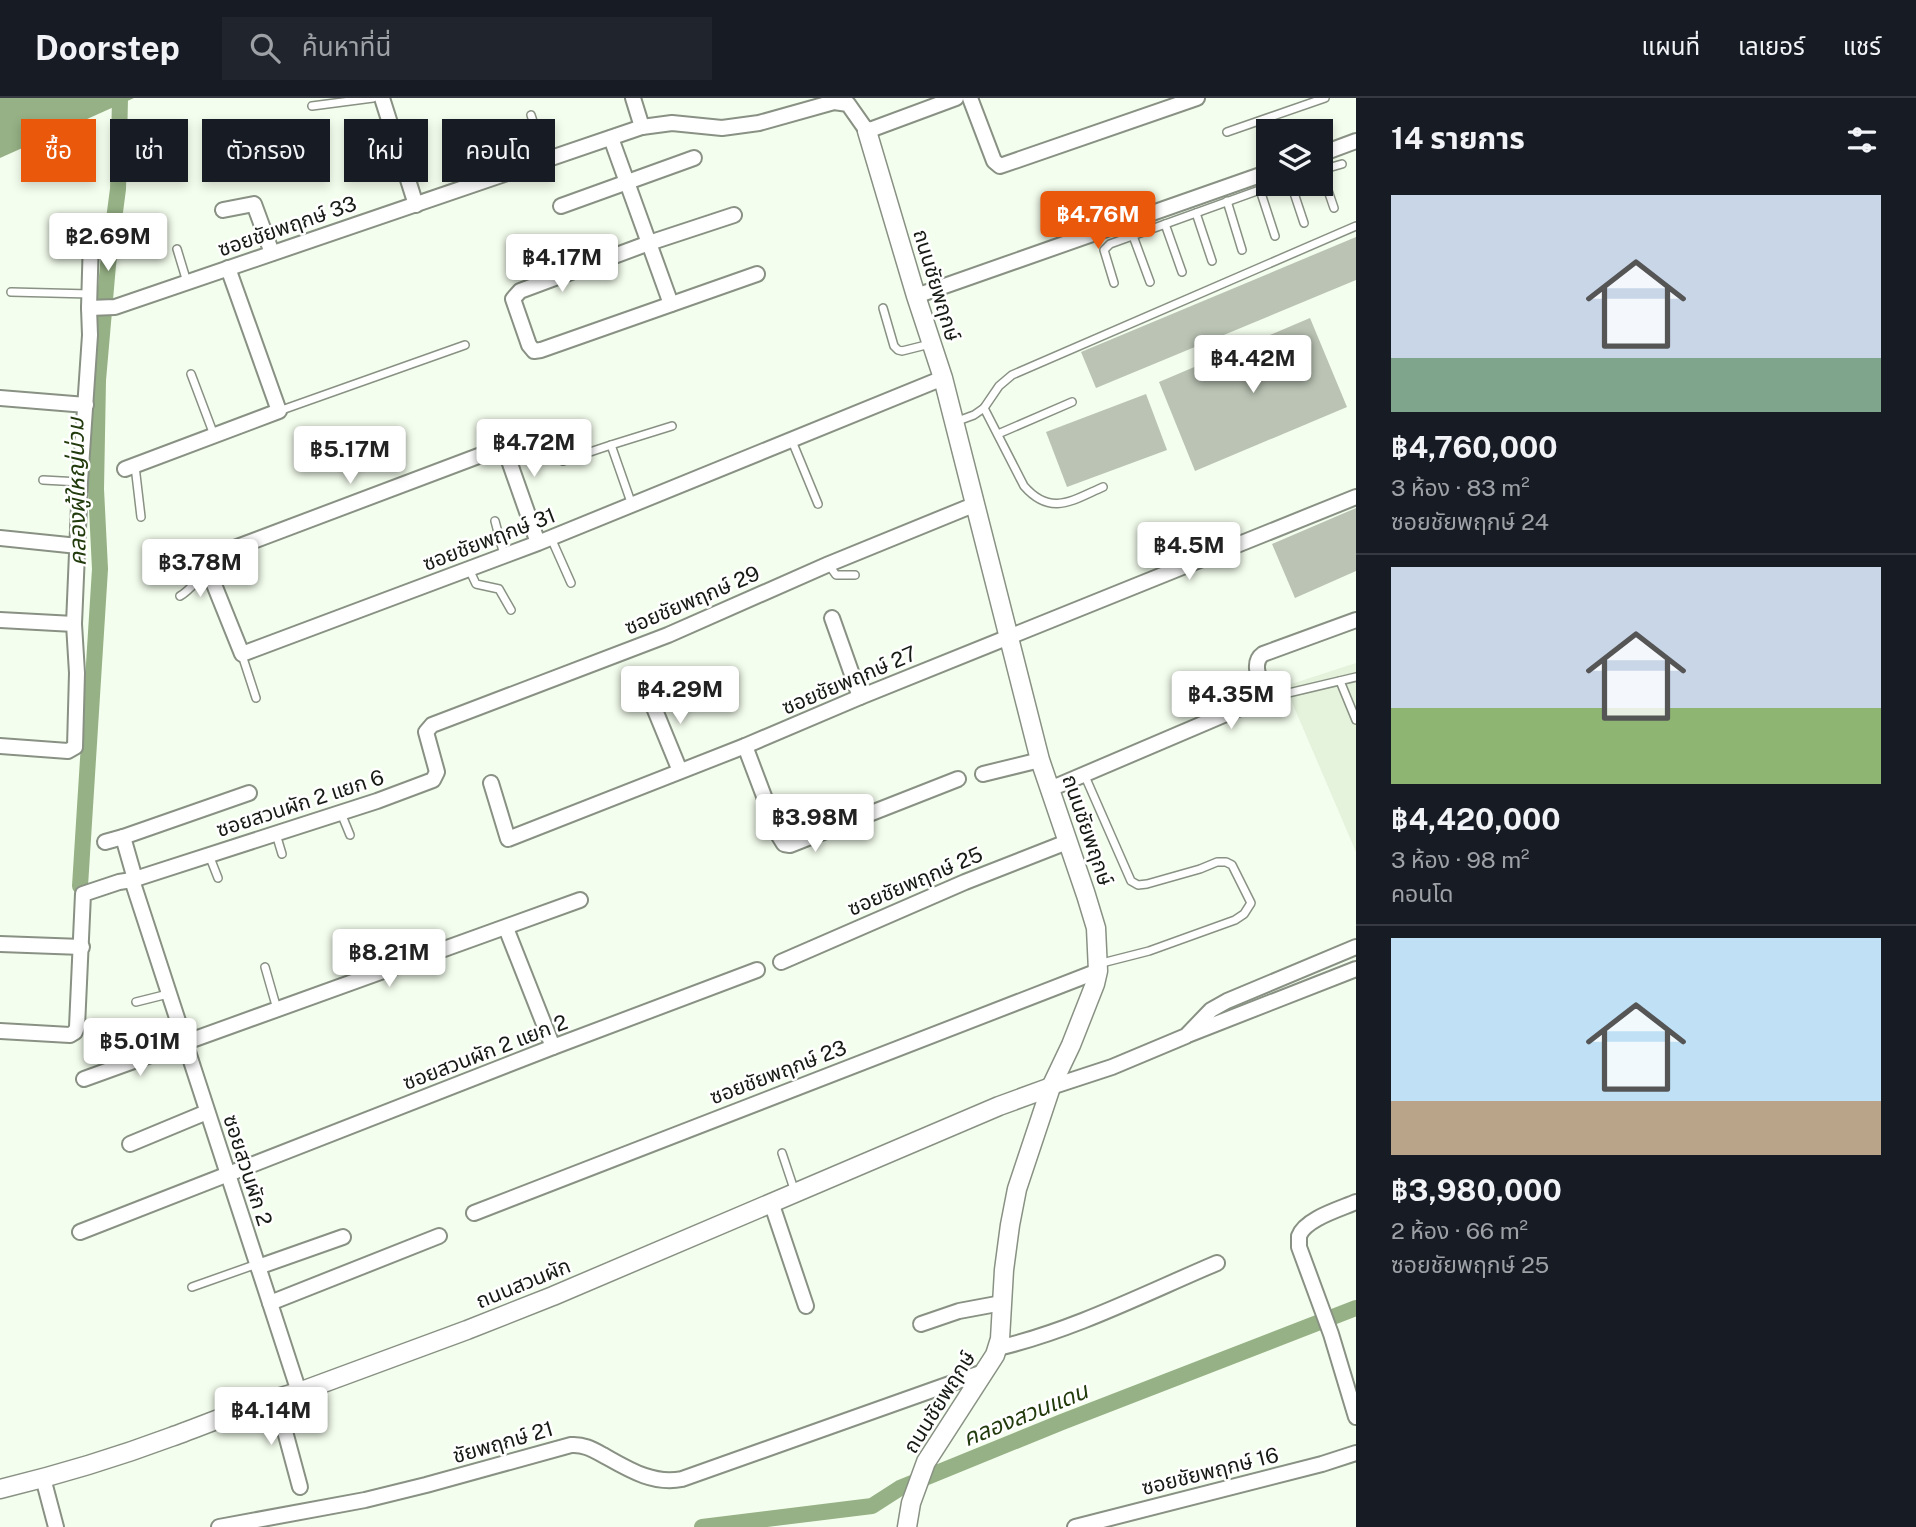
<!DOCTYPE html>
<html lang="th">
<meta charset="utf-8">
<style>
:root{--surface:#171b24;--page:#20242c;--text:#f1f3f6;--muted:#9ea1a6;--line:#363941;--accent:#ea580c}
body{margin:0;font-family:"Public Sans","Noto Sans Thai",sans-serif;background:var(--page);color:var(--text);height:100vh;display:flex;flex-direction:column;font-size:26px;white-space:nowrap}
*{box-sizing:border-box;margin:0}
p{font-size:23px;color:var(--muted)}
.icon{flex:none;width:38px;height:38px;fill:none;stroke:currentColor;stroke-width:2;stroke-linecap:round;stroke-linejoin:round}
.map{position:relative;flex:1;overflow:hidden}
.side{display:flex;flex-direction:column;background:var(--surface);width:560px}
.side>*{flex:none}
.hud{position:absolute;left:21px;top:21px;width:665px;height:63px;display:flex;gap:14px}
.controls{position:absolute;left:1256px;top:21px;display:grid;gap:14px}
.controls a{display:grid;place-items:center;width:77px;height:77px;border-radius:0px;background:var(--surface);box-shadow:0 4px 10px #0003;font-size:35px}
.price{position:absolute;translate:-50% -60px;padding:0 16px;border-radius:7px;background:#fff;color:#222;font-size:23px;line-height:46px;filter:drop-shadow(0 2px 4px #0008)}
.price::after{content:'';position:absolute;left:50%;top:42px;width:21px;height:16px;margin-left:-10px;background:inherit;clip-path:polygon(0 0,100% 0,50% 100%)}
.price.on{background:var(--accent);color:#fff}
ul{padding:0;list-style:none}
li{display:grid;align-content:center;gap:14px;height:371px;padding:0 35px}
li+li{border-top:2px solid var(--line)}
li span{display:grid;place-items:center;height:217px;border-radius:0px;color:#555}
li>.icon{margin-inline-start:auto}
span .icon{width:126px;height:126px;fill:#fffc;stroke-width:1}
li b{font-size:30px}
h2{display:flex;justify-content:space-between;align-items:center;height:84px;padding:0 35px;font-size:30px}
.pill{padding:0 24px;border-radius:0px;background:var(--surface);box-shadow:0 4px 10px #0003;font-size:24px;line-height:63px}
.pill.on{background:var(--accent);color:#fff}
header{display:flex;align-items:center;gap:42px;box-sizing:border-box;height:98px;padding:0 35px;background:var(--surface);border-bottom:2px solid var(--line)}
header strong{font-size:33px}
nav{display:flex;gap:38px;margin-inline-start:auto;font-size:24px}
.search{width:490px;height:63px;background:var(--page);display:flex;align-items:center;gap:18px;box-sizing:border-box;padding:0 24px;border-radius:0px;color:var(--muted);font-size:26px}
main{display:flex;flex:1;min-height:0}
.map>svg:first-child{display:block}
.built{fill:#e5f2dc}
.water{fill:#96b185}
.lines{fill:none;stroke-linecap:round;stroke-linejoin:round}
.canal{stroke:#96b185;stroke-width:16}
.building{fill:#bac3b4}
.service-casing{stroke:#889183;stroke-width:10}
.minor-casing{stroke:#889183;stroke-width:18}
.tertiary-casing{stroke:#889183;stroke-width:21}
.service{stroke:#fff;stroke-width:7}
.minor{stroke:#fff;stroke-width:14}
.tertiary{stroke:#fff;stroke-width:18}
.labels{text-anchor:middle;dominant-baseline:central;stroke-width:5;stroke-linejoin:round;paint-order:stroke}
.street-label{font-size:21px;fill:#171b15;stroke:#fff}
.water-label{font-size:23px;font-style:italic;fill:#223b0c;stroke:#fff}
</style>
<header>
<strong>Doorstep</strong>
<div class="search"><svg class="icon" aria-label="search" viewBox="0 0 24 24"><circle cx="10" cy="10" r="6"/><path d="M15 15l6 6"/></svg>ค้นหาที่นี่</div>
<nav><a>แผนที่</a><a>เลเยอร์</a><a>แชร์</a></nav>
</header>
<main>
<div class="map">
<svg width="1356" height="1429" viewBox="0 0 1356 1429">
<rect width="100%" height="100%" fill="#f4feee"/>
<path class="built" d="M1356 565V754L1285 588Z"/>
<path class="water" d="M0 0H134L0 60Z"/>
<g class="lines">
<g class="canal">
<path d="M80 788 100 471 96 391 98 282 108 167 118 91 120 0"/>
<path d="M702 1429 872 1408 900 1390 1062 1324 1356 1210"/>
</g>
</g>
<g class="building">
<path d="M1356 139V182L1096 290 1081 254Z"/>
<path d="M1310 220 1347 309 1195 373 1159 284Z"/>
<path d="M1146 296 1167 352 1067 389 1046 334Z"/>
<path d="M1356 410V473L1295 500 1272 446Z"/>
</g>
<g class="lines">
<g class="service-casing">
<g id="service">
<path d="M312 8 373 0"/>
<path d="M531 17 545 61"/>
<path d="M1227 34 1325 0"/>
<path d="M1321 72 1334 110"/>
<path d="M1321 72 1342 66"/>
<path d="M1291 86 1304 125"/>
<path d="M1260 92 1275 138"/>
<path d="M1227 103 1242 152"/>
<path d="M1196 115 1212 163"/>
<path d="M1165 126 1182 174"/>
<path d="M1133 138 1150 184"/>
<path d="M177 151 187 184"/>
<path d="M1114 185 1104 152 1110 146 1276 86"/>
<path d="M11 194 90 196"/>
<path d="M883 210 894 248 898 252 902 253 930 246"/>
<path d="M191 276 214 337"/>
<path d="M984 310 1024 388C1051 419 1073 402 1103 389"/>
<path d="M279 313 465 247"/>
<path d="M955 324 974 317 984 310 999 288 1012 277 1356 128"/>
<path d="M998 336 1072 304"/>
<path d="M792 343 818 406"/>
<path d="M563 363 611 347"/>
<path d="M135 368 141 419"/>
<path d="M43 382 80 384"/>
<path d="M632 407 611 347 672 328"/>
<path d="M495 423 504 457"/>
<path d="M551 440 571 485"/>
<path d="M829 467 836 477H855"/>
<path d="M469 471 476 486 499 491 511 512"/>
<path d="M180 498C191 492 197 481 207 473"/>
<path d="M242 557 256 600"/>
<path d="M1340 583 1356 622"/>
<path d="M1267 600 1356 579"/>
<path d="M1084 676 1131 783 1138 787 1147 786 1200 771 1217 764H1226L1232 767 1251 805 1244 816 1235 822 1149 853 1098 866"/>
<path d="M341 715 350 737"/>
<path d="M276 736 282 756"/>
<path d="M209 757 218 780"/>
<path d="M265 869 277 911"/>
<path d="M136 904 168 896"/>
<path d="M782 1055 795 1094"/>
<path d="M192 1189 257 1166"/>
</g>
</g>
<g class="minor-casing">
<g id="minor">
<path d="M382 0 416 107"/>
<path d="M633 0 642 29"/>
<path d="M970 0 994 63 1000 68 1197 0"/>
<path d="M611 40 671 206"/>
<path d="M1321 56 1356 43"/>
<path d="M561 108 694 60"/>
<path d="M223 112 254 106 272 155"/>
<path d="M734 117 649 145 520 193 513 201 529 247 534 253 541 252 757 176"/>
<path d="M916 198 1269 74"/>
<path d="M89 210 91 140"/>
<path d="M0 300 86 307"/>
<path d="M125 371 279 313 228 170"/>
<path d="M0 440 78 448"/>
<path d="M538 445 508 360 503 352 497 351 216 457 207 464V469L242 556 538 445 943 280"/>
<path d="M832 520 860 599"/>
<path d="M0 522 74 526"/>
<path d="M648 595 680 673"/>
<path d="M0 648 68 653 75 649 77 575 74 526 80 384 90 237 89 210 115 209 642 29 672 25 722 30 759 25 834 4 848 6 867 33 956 0"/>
<path d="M745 648 779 738 784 746 790 747 958 681"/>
<path d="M983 676 1040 662"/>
<path d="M491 685 508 741 745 648 860 599 1356 399"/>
<path d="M1050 691 1247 607 1267 600C1263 587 1249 566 1263 556L1356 522"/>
<path d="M123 739 249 695"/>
<path d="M105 744 123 739 135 781"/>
<path d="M132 782 299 1294"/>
<path d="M506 830 553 949"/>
<path d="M0 846 82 849"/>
<path d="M781 864 965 784 1067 744"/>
<path d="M0 933 70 937 75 934 77 929 83 796 119 784 132 782 377 703 433 682 437 674 426 634 432 627 668 537 829 466 976 406"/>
<path d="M1190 936 1356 871"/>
<path d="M84 981 580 802"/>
<path d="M1051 989 1112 969 1186 938 1211 912 1227 903 1356 849"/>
<path d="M130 1046 207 1014"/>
<path d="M771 1104 806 1208"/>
<path d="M1356 1104C1340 1111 1305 1121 1299 1138 1299 1139 1299 1148 1299 1149L1331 1236 1356 1319"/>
<path d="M474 1115 1098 873"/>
<path d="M80 1134 553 949 757 872"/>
<path d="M258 1169 343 1139"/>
<path d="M270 1205 439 1138"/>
<path d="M921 1226 959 1213 1002 1205"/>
<path d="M998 1250C1074 1232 1146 1195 1217 1165"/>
<path d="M276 1300 300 1389"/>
<path d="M43 1380 56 1429"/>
<path d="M219 1429 365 1402 426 1387 571 1347C583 1346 592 1351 603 1357 628 1371 653 1387 682 1381L986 1273"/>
<path d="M1075 1429 1322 1366 1356 1355"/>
</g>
</g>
<g class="tertiary-casing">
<g id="tertiary">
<path d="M867 33 916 198 943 280 1040 662 1086 797 1096 830 1098 873 1095 886 1071 947 1051 989 1017 1091 1010 1127 1004 1172 1000 1241 995 1257 926 1364 911 1405 907 1429"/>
<path d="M0 1391C58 1377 115 1360 171 1339 213 1324 255 1305 299 1294L467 1232 553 1198 999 1008 1051 989"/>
</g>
</g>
<use href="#service" class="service"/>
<use href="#minor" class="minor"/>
<use href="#tertiary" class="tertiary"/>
</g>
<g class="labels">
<g class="street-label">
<text transform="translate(287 128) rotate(-19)">ซอยชัยพฤกษ์ 33</text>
<text transform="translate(937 187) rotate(73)">ถนนชัยพฤกษ์</text>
<text transform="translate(489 441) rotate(-21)">ซอยชัยพฤกษ์ 31</text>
<text transform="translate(692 502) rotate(-23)">ซอยชัยพฤกษ์ 29</text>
<text transform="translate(849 582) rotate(-23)">ซอยชัยพฤกษ์ 27</text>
<text transform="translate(300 705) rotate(-18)">ซอยสวนผัก 2 แยก 6</text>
<text transform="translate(1088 732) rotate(71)">ถนนชัยพฤกษ์</text>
<text transform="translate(915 783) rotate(-23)">ซอยชัยพฤกษ์ 25</text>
<text transform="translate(485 954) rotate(-21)">ซอยสวนผัก 2 แยก 2</text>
<text transform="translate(778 974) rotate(-21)">ซอยชัยพฤกษ์ 23</text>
<text transform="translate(248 1072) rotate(72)">ซอยสวนผัก 2</text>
<text transform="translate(523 1185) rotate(-22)">ถนนสวนผัก</text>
<text transform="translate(939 1304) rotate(-58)">ถนนชัยพฤกษ์</text>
<text transform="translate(503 1344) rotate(-16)">ชัยพฤกษ์ 21</text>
<text transform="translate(1210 1373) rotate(-14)">ซอยชัยพฤกษ์ 16</text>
</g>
<g class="water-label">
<text transform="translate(76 394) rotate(-91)">คลองผู้ใหญ่น่วม</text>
<text transform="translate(1025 1316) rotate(-22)">คลองสวนแดน</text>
</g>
</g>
</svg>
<div class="controls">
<a><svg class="icon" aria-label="layers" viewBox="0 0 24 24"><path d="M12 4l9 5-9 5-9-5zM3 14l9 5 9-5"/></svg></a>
</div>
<b class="price on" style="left:1098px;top:153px">฿4.76M</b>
<b class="price" style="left:108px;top:175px">฿2.69M</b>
<b class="price" style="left:562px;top:196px">฿4.17M</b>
<b class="price" style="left:1253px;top:297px">฿4.42M</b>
<b class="price" style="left:534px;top:381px">฿4.72M</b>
<b class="price" style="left:350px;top:388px">฿5.17M</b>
<b class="price" style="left:1189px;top:484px">฿4.5M</b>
<b class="price" style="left:200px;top:501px">฿3.78M</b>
<b class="price" style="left:680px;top:628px">฿4.29M</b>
<b class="price" style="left:1231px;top:633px">฿4.35M</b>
<b class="price" style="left:815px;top:756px">฿3.98M</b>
<b class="price" style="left:389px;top:891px">฿8.21M</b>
<b class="price" style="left:140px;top:980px">฿5.01M</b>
<b class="price" style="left:271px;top:1349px">฿4.14M</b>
<div class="hud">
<a class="pill on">ซื้อ</a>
<a class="pill">เช่า</a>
<a class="pill">ตัวกรอง</a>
<a class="pill">ใหม่</a>
<a class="pill">คอนโด</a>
</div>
</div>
<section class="side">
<h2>14 รายการ<svg class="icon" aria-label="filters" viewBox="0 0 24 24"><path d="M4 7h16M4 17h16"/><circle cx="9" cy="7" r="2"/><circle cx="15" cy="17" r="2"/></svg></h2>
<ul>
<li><span style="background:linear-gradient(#c9d6e8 75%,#7fa58c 0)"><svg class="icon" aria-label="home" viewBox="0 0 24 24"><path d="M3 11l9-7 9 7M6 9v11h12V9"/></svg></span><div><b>฿4,760,000</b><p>3 ห้อง · 83 m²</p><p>ซอยชัยพฤกษ์ 24</p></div></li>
<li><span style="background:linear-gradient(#c9d6e8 65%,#8fb573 0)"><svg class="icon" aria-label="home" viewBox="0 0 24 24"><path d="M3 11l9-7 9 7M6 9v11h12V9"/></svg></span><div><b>฿4,420,000</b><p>3 ห้อง · 98 m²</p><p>คอนโด</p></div></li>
<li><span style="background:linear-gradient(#bfe0f5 75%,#b9a48a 0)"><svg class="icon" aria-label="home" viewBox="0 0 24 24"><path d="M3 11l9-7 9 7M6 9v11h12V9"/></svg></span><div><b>฿3,980,000</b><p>2 ห้อง · 66 m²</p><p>ซอยชัยพฤกษ์ 25</p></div></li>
</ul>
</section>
</main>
